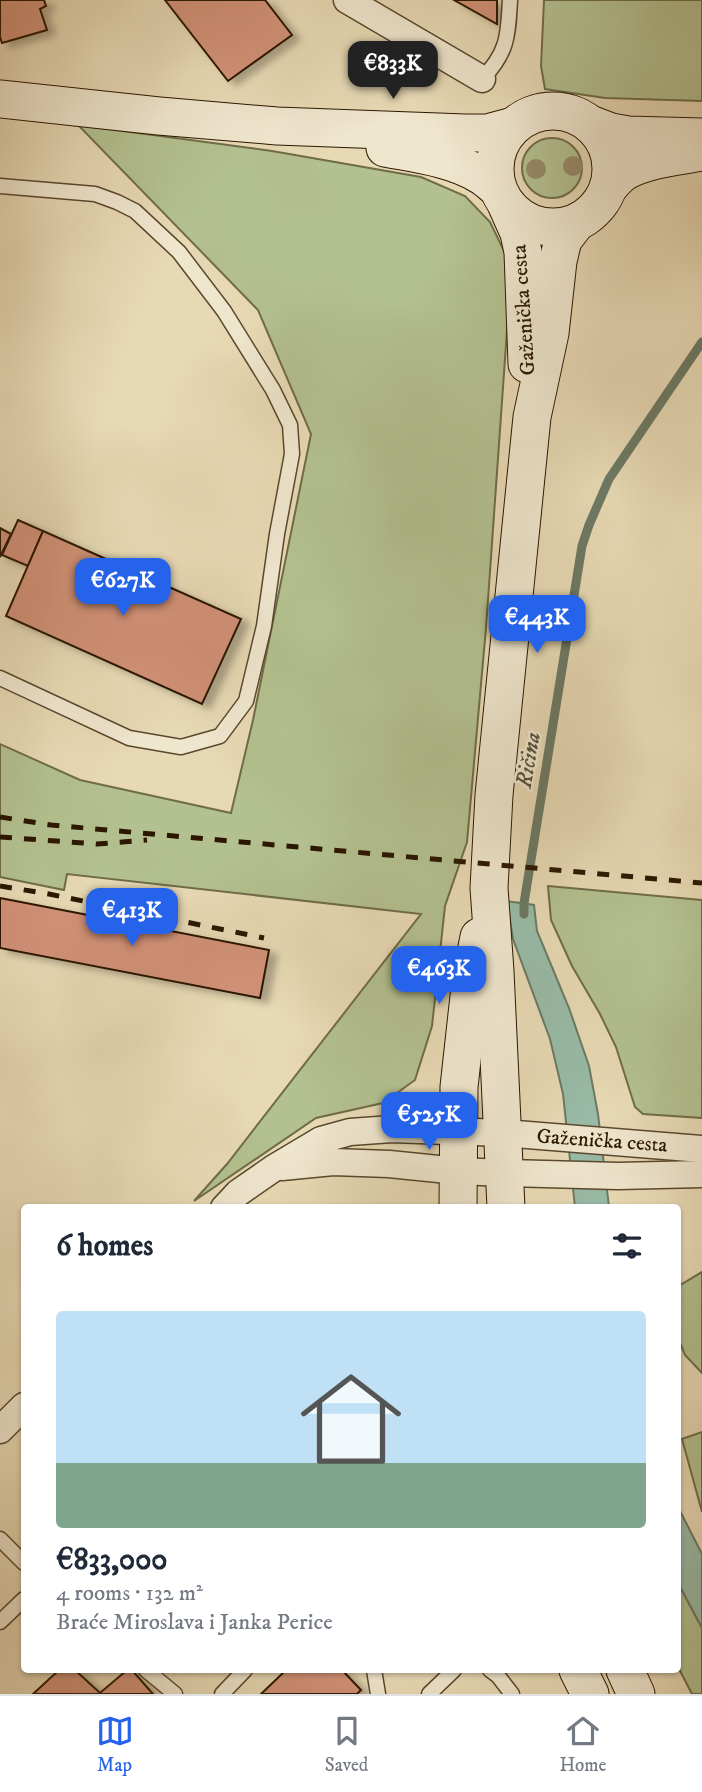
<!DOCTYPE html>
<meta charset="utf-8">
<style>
:root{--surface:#fff;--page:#f2f2f3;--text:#1f2937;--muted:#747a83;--line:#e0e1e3;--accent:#2563eb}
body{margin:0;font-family:"IM FELL DW Pica",serif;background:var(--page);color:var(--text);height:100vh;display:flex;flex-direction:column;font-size:26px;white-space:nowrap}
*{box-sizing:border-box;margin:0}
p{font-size:23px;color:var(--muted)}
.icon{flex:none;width:38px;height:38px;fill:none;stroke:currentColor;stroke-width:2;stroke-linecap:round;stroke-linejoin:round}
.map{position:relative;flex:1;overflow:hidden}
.sheet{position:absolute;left:21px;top:1204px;width:660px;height:469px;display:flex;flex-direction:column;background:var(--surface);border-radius:7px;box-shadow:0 2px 5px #0004}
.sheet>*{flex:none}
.price{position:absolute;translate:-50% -60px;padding:0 16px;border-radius:14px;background:var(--accent);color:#fff;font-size:23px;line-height:46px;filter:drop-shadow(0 2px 4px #0008)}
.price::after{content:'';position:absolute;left:50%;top:42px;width:21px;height:16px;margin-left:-10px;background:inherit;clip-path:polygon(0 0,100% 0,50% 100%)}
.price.current{background:#222;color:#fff}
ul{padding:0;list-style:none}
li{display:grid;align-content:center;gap:14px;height:371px;padding:0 35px}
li+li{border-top:2px solid var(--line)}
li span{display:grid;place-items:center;height:217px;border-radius:7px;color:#555}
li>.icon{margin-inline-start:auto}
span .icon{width:126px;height:126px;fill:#fffc;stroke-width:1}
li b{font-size:30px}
h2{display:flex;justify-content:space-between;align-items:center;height:84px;padding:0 35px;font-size:30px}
.tab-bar{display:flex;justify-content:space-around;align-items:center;height:98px;border-top:2px solid var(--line);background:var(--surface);font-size:19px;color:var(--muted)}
.tab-bar a{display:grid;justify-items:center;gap:4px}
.tab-bar .current{color:var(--accent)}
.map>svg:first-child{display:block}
.green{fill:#b3c08f;stroke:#6f6c48;stroke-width:2}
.water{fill:#98bba7;stroke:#6c7964;stroke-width:2}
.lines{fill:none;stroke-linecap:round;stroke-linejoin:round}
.stream{stroke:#6c7964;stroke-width:9}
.building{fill:#d19177;stroke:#2b1700;stroke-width:2;filter:url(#shadow)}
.lane-casing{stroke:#5a482d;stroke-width:17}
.street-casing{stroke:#5a482d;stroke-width:29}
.secondary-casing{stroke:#2b1700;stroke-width:39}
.lane{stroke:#efe6ce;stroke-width:14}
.street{stroke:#efe6ce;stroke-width:26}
.secondary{stroke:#efe6ce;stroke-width:37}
.rail{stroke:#2b1700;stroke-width:5;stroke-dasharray:12 12;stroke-linecap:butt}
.tree{fill:#968a69}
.labels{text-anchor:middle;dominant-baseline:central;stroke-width:5;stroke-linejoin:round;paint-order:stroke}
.street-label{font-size:21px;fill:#2b1700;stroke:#efe6ce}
.water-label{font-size:23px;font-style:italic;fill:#51503a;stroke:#efe6ce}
</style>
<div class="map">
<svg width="702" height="1694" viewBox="0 0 702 1694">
<defs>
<filter id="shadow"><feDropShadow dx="8" dy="4.5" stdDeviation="3.5" flood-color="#0004"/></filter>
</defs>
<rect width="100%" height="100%" fill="#e7d9b4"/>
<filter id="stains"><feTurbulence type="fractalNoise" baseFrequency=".00286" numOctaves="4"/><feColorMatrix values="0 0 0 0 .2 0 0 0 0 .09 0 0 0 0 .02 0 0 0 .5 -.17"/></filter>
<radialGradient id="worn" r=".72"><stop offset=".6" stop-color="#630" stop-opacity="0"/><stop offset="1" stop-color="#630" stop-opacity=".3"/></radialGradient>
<g class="green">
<path d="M544 0H702V101L605 98 545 89 541 66Z"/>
<path d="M78 125 272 151 421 177 465 196 490 222 505 253 510 288 486 628 467 842 445 906 432 1026 415 1080 383 1103 316 1118 194 1201 227 1164 421 914 67 874 64 890 0 877V744L80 780 231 813 253 720 311 434 258 310Z"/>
<circle cx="552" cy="168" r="30"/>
<path d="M548 886 702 900V1118L643 1114 635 1107 616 1047 600 1014 572 966 551 920Z"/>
<path d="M702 1272V1373L685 1355 677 1336V1287Z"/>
<path d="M702 1432V1512L682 1439Z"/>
<path d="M677 1581 702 1628V1694H692L677 1665Z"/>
</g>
<g class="water">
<path d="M507 901 534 905 537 931 569 1008 589 1066 598 1114 609 1207H575L563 1094 550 1039 513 939Z"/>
<path d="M677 1505 702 1554V1628L677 1581Z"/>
</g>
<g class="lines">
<path class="stream" d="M524 914V903L582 546 589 525 609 479 702 342"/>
</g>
<g class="building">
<path d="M0 0H44L46 6 40 9 47 30 2 43 0 37Z"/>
<path d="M165 0H265L292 35 228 81Z"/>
<path d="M454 0H497V24Z"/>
<path d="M18 520 43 531 28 566 2 555Z"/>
<path d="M0 528 11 534 0 557Z"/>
<path d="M43 531 241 619 202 704 6 616Z"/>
<path d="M0 898 269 950 260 998 0 948Z"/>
<path d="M59 1670H75L100 1693 127 1670H132L153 1694H33Z"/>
<path d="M286 1670H342L361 1690 357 1694H261Z"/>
</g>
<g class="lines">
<g class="lane-casing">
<g id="lane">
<path d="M482 79C508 52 508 36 510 0"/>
<path d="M0 186 95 194 117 202 135 211 179 252 224 311 273 390 290 425 292 454 277 534 264 626 246 701 220 736 181 747 129 738 0 678"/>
<path d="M0 1539 24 1563"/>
<path d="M0 1622 24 1599"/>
<path d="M146 1670 175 1694"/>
<path d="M374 1670 378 1694"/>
<path d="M490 1670 498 1676 512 1694"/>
<path d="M222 1694 245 1670"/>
<path d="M429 1694 454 1670"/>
</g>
</g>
<g class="street-casing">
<g id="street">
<path d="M347 0 482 79"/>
<path d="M282 1167 333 1162 389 1164 458 1171 504 1173 618 1176 702 1174"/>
<path d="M224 1208 238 1193 274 1168 321 1140 350 1132 392 1129 503 1133 702 1149"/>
<path d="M0 1430 24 1406"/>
</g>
</g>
<g class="secondary-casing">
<g id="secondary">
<path d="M0 99 159 116 277 126 465 133H487L513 126"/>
<circle cx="553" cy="169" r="58"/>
<path d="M590 124 611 132 628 135 702 137"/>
<path d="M385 148C416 154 452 158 480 175 487 179 492 184 498 189"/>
<path d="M608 188C613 182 618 176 624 172 647 159 676 157 701 152"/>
<path d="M507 206 519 233 523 252 527 364"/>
<path d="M458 1208 459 1087 471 978 479 937"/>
<path d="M506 1208 495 971 489 888 494 795 532 417 550 333 558 261 563 240 576 223"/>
<path d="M578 1670 590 1694"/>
<path d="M625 1670 636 1694"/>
</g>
</g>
<use href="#lane" class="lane"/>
<use href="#street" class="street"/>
<use href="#secondary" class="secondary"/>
<g class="rail">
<path d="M0 817 51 825 702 883"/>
<path d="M0 837 97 844 147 840"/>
<path d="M0 886 49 894 264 938"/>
</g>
</g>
<g class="tree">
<circle cx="573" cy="166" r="10"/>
<circle cx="536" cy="169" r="10"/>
</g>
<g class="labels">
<g class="street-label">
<text transform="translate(524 310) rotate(-94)">Gaženička cesta</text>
<text transform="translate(602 1141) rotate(4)">Gaženička cesta</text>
</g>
<g class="water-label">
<text transform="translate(529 760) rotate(-80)">Ričina</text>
</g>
</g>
<rect width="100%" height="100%" filter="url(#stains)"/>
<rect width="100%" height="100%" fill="url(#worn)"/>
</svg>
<b class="price current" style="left:393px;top:101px">€833K</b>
<b class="price" style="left:123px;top:618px">€627K</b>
<b class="price" style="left:537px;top:655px">€443K</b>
<b class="price" style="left:132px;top:948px">€413K</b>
<b class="price" style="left:439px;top:1006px">€463K</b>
<b class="price" style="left:429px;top:1152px">€525K</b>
<section class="sheet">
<h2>6 homes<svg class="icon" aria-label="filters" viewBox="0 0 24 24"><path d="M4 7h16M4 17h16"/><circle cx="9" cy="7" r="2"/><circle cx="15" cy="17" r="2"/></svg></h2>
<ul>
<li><span style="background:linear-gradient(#bfe0f5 70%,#7fa58c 0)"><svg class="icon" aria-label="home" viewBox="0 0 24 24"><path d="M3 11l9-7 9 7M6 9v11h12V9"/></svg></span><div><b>€833,000</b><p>4 rooms · 132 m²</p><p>Braće Miroslava i Janka Perice</p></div></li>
</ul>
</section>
</div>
<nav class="tab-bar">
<a class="current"><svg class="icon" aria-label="map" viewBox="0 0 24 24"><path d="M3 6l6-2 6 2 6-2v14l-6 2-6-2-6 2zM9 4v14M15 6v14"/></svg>Map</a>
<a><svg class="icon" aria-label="saved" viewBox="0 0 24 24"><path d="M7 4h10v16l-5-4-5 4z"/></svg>Saved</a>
<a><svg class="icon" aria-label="home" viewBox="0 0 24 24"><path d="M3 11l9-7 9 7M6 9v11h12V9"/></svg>Home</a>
</nav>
